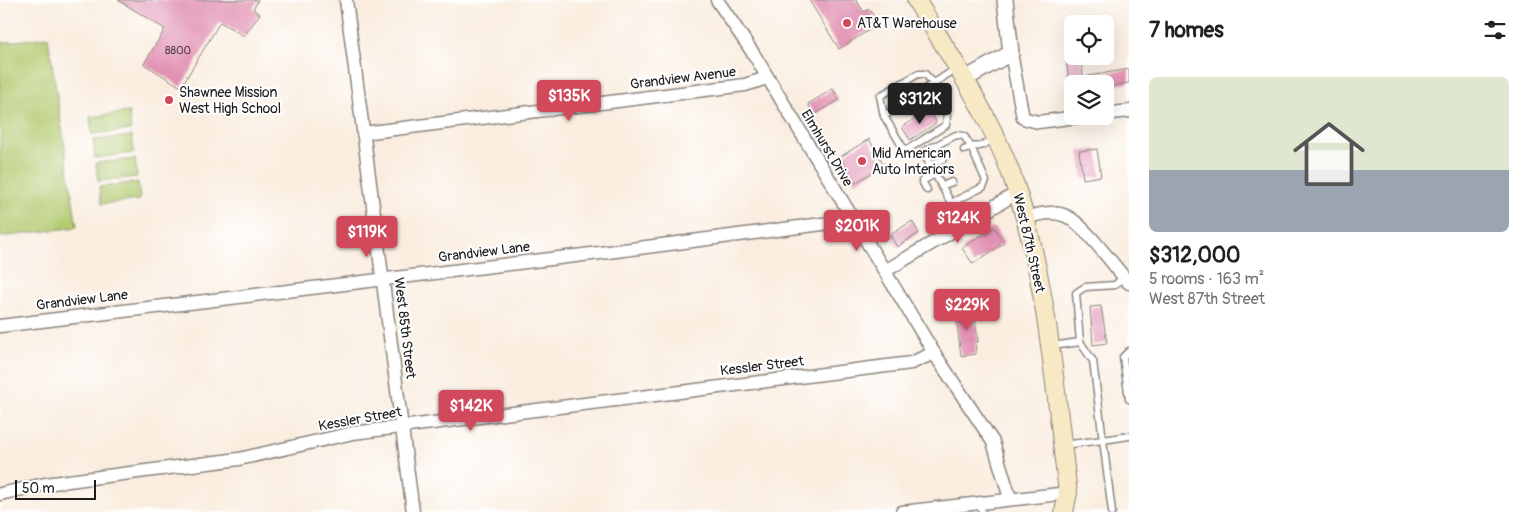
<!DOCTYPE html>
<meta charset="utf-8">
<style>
:root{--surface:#fff;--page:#f6f6f6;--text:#202124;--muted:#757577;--line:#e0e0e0;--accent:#d1495b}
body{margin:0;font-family:Pangolin,sans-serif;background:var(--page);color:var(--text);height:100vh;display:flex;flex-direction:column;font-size:19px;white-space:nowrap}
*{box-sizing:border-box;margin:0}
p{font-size:16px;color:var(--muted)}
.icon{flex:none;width:28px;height:28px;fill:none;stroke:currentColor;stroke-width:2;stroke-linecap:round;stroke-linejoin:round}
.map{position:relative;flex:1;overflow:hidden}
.sheet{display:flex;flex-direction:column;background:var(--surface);width:400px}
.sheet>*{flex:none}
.buttons{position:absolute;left:1064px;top:15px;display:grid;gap:10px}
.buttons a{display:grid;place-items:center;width:50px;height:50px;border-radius:8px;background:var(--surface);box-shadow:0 5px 20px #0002;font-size:25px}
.scale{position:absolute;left:15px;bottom:12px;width:81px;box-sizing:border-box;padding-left:5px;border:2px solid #1c1c1c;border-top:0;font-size:14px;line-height:18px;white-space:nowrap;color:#1c1c1c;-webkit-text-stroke:4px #fff;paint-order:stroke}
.price{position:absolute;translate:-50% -42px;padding:0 11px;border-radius:5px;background:var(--accent);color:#fff;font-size:16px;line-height:32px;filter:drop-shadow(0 1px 2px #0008)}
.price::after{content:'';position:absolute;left:50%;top:30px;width:15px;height:11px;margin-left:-8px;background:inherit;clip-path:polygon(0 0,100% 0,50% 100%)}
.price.active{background:#222;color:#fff}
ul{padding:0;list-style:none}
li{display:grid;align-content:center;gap:10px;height:265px;padding:0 20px}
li+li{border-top:1px solid var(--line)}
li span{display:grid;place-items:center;height:155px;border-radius:8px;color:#555}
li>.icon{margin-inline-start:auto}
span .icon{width:90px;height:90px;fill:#fffc;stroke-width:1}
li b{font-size:21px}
h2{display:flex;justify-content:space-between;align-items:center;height:60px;padding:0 20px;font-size:21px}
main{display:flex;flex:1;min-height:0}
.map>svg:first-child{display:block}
.green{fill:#b2ca6f;stroke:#677346}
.building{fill:#e191b2}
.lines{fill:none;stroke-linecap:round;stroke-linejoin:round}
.service-casing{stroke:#8b847e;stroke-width:9}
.minor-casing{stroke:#8b847e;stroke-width:15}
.tertiary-casing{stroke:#8b847e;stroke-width:18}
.secondary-casing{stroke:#8b847e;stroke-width:20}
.service{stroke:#fff;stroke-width:6}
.minor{stroke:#fff;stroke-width:12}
.tertiary{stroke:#fff;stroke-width:15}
.secondary{stroke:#f7e9c3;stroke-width:18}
.poi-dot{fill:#d1495b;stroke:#fff;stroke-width:2}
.labels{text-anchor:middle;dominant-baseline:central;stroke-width:4;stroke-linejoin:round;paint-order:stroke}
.number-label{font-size:11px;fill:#4d3942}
.poi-label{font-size:14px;fill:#1c1c1c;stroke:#fff;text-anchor:start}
.street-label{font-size:14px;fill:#1c1c1c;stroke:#fff}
</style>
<main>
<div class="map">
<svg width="1129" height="512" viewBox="0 0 1129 512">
<rect width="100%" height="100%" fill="#fff"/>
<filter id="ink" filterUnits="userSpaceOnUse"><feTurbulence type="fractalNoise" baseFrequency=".02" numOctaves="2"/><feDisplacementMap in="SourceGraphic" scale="10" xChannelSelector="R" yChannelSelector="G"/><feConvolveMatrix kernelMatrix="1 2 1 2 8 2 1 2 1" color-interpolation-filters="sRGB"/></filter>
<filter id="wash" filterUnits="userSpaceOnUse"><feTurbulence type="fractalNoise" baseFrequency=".0096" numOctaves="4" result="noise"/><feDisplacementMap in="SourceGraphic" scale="20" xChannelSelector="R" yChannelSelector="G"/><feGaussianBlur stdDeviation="1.12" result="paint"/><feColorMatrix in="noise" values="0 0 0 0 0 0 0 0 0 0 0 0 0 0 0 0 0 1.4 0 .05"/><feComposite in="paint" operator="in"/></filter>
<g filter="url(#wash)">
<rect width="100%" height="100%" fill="#faeddf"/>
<g class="green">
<path d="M48 37 77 227 0 237V43Z"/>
<path d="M129 112 131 130 92 134 90 117Z"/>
<path d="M132 136 134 153 95 158 93 140Z"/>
<path d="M135 159 137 177 98 181 96 163Z"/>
<path d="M138 182 140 200 101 204 99 187Z"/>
</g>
<g id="blocks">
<g class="building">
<path d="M118 0H258L253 9 260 14 244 36 220 22 181 87 144 64 165 29Z"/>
<path d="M809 0H856L864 12 869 9 874 16 869 19 874 27 839 49Z"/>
<path d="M1081 56 1083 77 1129 69V83L1111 86 1110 84H1069L1066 57Z"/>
<path d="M833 89 839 100 814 115 808 104Z"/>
<path d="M929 109 936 121 935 124 910 140 902 127Z"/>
<path d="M869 139 884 165 855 183 840 157Z"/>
<path d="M1097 149 1101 176 1083 179 1079 151Z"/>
<path d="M912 221 919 233 897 247 890 235Z"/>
<path d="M994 227 1004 243 973 264 962 248Z"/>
<path d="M970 306 972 318 975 317 978 342H975L976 354 961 356 955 308Z"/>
<path d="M1101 306 1107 343 1093 345 1090 307Z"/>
</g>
</g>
</g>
<g filter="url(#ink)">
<use href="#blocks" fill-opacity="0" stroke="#8b847e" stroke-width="1"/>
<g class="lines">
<g class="service-casing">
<g id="service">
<path d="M918 74H925C940 89 950 104 946 125L905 151 884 116 880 96Z"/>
<path d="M884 116 957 68"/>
<path d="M929 165 943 159"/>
<path d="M941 186 952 182"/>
<path d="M927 190 922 181 935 174"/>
<path d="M951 203 923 152 956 135 964 136 971 147 964 150"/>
<path d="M940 211 952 232"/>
<path d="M963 225 951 203 983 187 986 181 971 147 980 146 995 139"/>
<path d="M1080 342 1076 293 1085 287 1115 285 1123 277"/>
<path d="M1052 346 1080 342 1093 361 1103 440 1129 436"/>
<path d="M1129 351 1123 357 1129 399"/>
<path d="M1063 445 1103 440 1112 512"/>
<path d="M979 502 982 512"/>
</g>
</g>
<g class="minor-casing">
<g id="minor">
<path d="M346 0 413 512"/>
<path d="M717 0 753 53 934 353 993 442 1010 498"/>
<path d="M1011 53 1023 118 1038 122 1085 116"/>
<path d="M1105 114 1129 111"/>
<path d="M363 133 745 85 767 78"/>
<path d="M1024 219C1038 214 1052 210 1066 216 1084 224 1114 266 1129 283"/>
<path d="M885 271 1017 193"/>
<path d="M0 326 608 252 853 220"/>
<path d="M0 494 45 484 239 459 353 433 911 363 934 353"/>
<path d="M902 512 1068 493"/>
</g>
</g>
<g class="tertiary-casing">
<path id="tertiary" d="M965 79 1011 53 1005 0"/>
</g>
<g class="secondary-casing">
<path id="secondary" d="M916 0C951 57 989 113 1012 176 1047 274 1055 390 1068 493L1064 512"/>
</g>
<use href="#service" class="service"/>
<use href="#minor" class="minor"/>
<use href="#tertiary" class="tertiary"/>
<use href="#secondary" class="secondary"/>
</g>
</g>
<g class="poi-dot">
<circle cx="847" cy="23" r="5"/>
<circle cx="169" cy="100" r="5"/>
<circle cx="862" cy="161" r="5"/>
</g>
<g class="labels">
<g class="number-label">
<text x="178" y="50">8800</text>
</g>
<g class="poi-label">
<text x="857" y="23">AT&amp;T Warehouse</text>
<text x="179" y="92">Shawnee Mission<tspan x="179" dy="16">West High School</tspan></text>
<text x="872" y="153">Mid American<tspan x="872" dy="16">Auto Interiors</tspan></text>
</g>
<g class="street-label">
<text transform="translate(683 78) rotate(-7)">Grandview Avenue</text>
<text transform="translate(827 148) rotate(59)">Elmhurst Drive</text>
<text transform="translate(1029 243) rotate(77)">West 87th Street</text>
<text transform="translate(484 252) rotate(-7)">Grandview Lane</text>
<text transform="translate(82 300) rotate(-7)">Grandview Lane</text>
<text transform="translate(405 328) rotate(83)">West 85th Street</text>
<text transform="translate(762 366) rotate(-7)">Kessler Street</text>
<text transform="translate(360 419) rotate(-10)">Kessler Street</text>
</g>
</g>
</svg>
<div class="buttons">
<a><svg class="icon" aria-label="locate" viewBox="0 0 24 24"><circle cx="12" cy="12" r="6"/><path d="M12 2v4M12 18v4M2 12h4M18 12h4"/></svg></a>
<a><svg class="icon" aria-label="layers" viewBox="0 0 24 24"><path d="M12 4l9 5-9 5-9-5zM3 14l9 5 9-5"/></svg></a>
</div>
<div class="scale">50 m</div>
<b class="price" style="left:569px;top:122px">$135K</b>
<b class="price active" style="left:920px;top:125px">$312K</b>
<b class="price" style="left:958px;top:244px">$124K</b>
<b class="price" style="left:857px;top:252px">$201K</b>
<b class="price" style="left:367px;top:258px">$119K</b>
<b class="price" style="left:967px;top:331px">$229K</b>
<b class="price" style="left:471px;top:432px">$142K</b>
</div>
<section class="sheet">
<h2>7 homes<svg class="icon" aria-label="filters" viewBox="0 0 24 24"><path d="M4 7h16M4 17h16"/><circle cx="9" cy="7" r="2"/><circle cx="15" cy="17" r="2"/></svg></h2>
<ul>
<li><span style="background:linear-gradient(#dfe7d0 60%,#9aa5b1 0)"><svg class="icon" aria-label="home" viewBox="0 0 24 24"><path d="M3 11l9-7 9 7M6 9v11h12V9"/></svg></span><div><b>$312,000</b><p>5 rooms · 163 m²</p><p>West 87th Street</p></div></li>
</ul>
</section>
</main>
